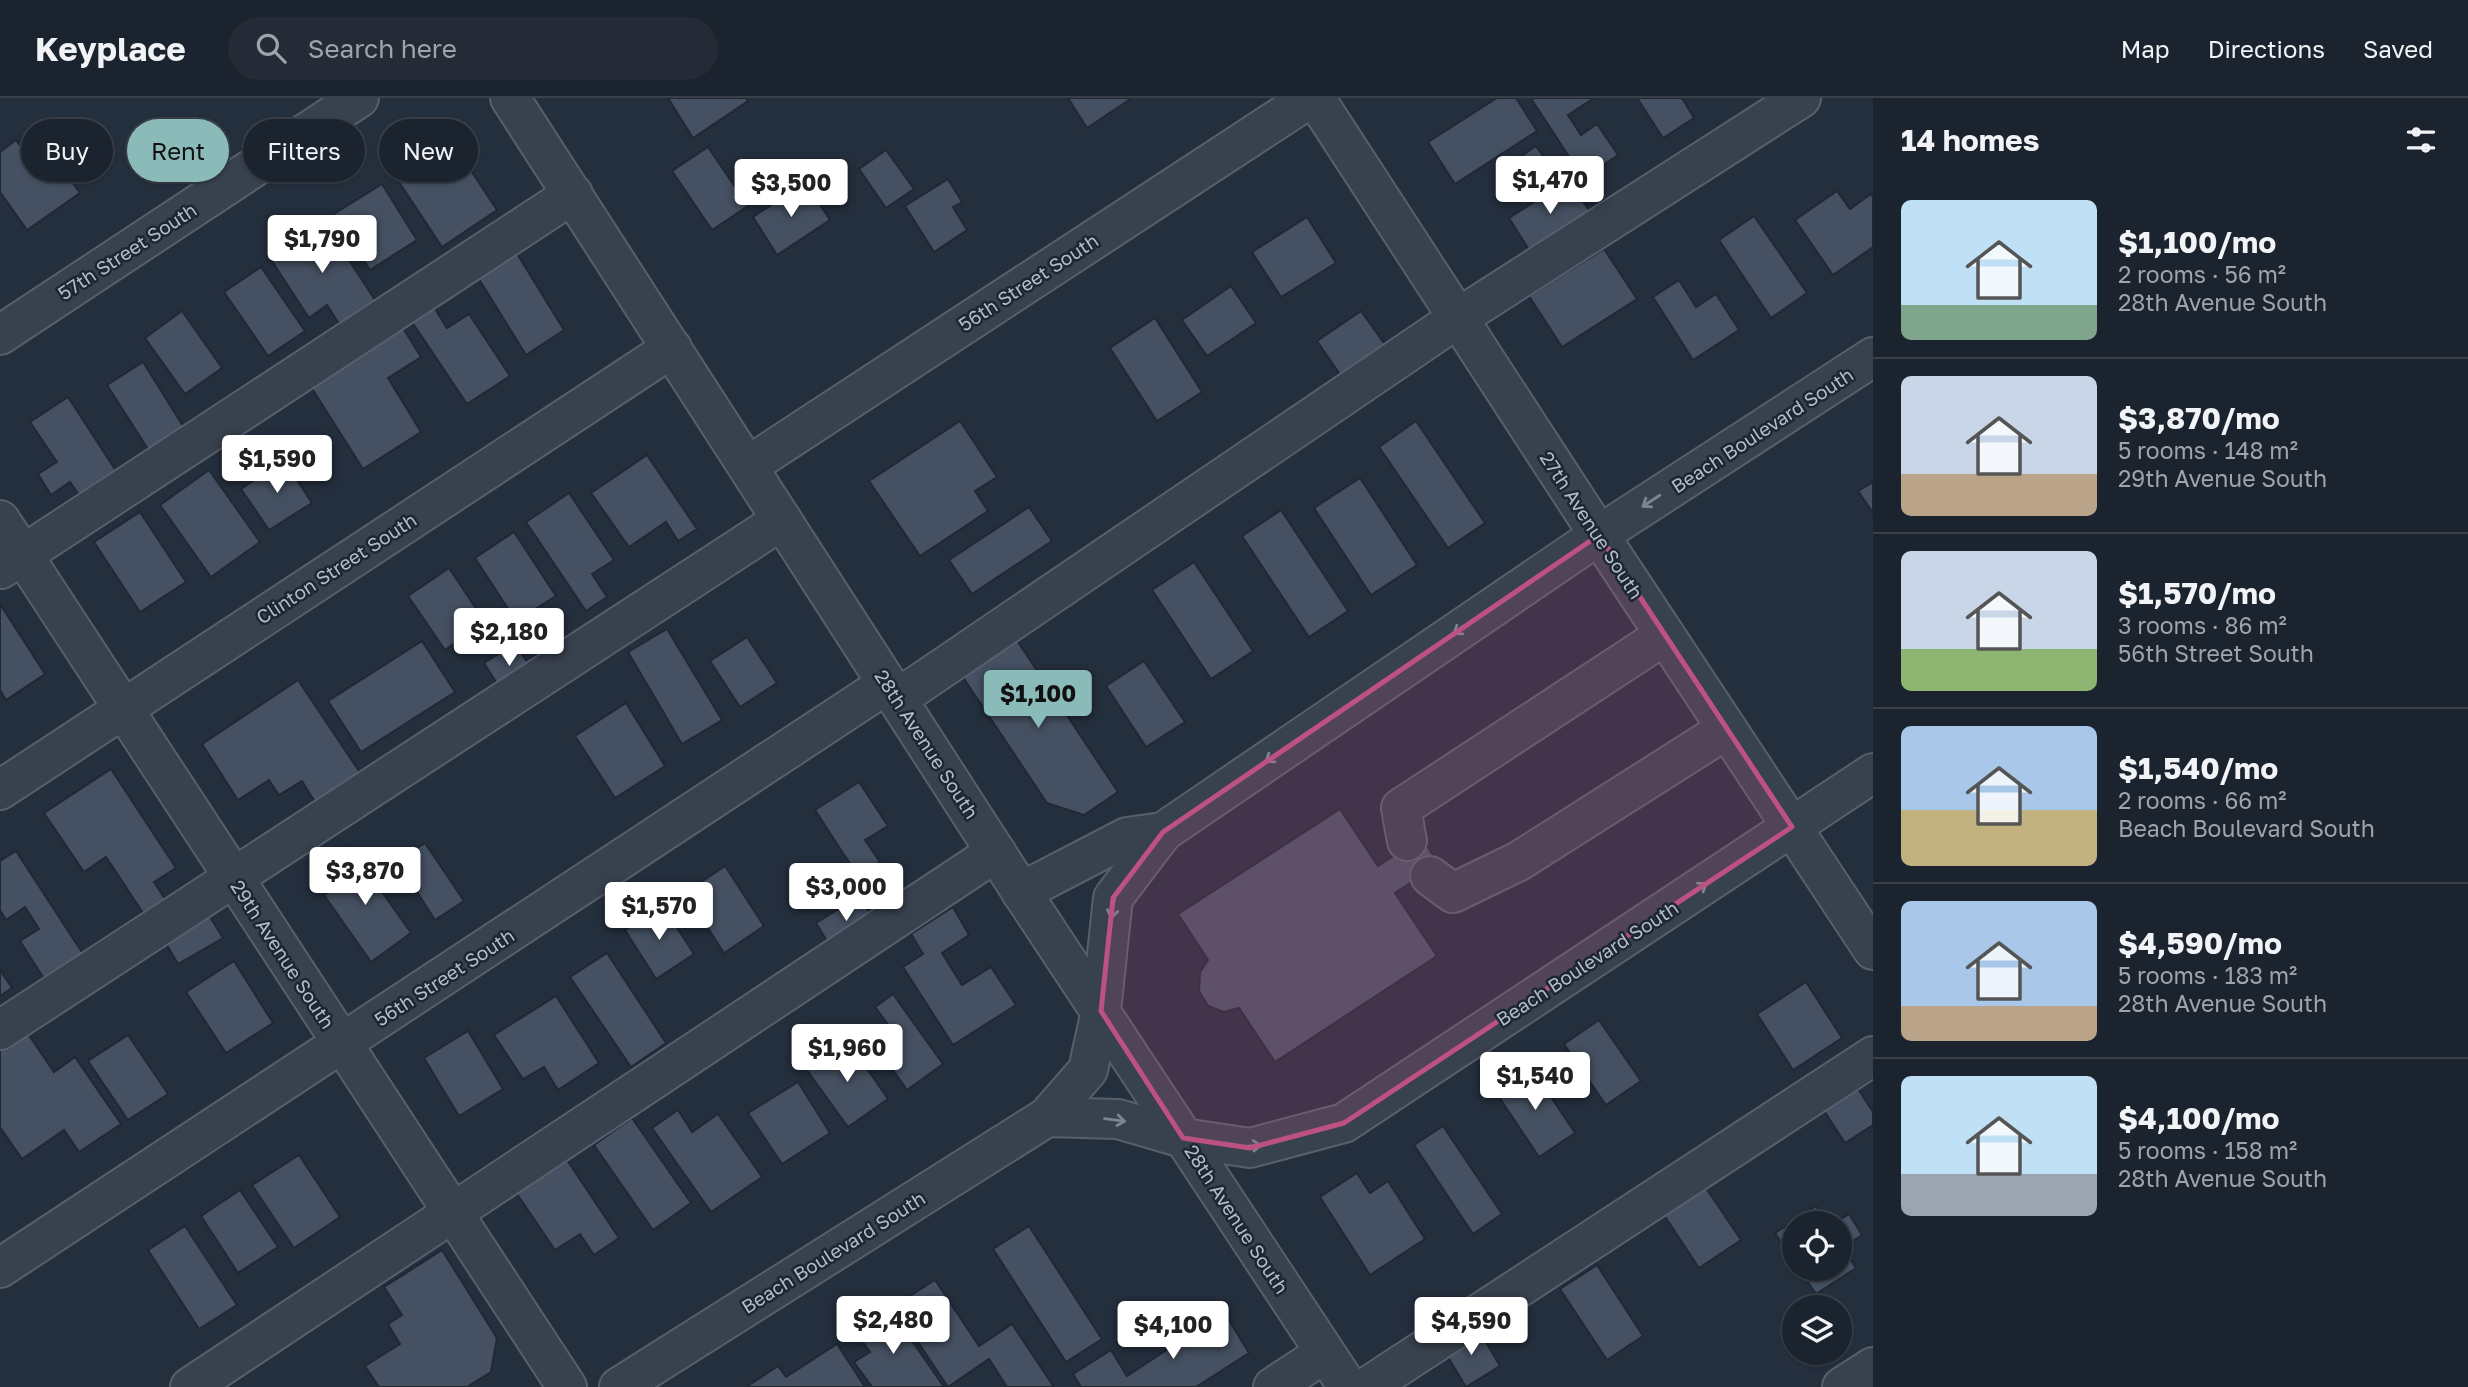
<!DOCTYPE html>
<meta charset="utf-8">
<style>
:root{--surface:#1b232e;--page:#242b36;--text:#f1f3f6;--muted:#a0a4aa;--line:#39404a;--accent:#8bbbb9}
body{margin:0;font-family:"Golos Text",sans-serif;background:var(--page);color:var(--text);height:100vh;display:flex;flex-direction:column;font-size:26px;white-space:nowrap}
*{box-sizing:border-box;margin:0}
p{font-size:23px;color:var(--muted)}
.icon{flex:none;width:38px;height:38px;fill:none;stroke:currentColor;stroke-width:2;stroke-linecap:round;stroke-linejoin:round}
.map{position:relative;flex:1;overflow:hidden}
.details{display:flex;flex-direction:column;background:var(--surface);width:595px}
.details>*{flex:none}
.top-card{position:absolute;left:21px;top:21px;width:665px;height:63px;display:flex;gap:14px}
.fabs{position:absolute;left:1782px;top:1113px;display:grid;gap:14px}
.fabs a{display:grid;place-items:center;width:70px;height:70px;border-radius:50%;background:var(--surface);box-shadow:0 2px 5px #0004,0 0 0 2px var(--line);font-size:35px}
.price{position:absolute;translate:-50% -60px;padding:0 16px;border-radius:7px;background:#fff;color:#222;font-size:23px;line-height:46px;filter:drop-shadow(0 2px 4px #0008)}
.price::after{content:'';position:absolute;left:50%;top:42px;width:21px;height:16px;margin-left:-10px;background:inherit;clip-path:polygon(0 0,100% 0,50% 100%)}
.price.on{background:var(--accent);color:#111}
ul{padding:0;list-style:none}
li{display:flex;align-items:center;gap:21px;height:175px;padding:0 28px}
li+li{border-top:2px solid var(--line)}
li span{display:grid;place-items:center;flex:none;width:196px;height:140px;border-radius:10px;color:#555}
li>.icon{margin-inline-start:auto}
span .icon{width:84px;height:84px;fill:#fffc;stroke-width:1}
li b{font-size:30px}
h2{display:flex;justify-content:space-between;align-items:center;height:84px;padding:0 28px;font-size:30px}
.chip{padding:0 24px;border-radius:32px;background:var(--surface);box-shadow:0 2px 5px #0004,0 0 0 2px var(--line);font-size:24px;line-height:63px}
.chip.on{background:var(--accent);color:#111}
header{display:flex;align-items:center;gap:42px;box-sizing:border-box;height:98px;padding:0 35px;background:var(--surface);border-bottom:2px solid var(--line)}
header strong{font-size:33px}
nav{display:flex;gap:38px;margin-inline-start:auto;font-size:24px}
.search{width:490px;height:63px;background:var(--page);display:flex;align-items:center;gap:18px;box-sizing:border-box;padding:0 24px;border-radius:38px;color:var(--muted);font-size:26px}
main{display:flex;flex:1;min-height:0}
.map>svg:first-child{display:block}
.building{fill:#455162;stroke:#1f2835;stroke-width:2}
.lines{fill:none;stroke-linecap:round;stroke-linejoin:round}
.minor-casing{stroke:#565f6c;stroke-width:42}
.minor{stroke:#38414e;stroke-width:38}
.oneway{stroke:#7c8592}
.marked{fill:#bd5182;fill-opacity:0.2;stroke:#bd5182;stroke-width:5;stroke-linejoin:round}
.labels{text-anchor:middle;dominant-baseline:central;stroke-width:5;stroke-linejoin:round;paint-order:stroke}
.street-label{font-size:19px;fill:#b4bcc9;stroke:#1d2633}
</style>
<header>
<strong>Keyplace</strong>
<div class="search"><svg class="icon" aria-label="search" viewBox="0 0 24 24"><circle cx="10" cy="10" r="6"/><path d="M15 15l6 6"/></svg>Search here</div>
<nav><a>Map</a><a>Directions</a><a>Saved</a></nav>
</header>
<main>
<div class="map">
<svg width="1873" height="1289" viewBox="0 0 1873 1289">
<rect width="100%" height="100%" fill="#242f3e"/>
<g class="building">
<path d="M668 0H746L748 3 693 40Z"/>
<path d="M1068 0H1128L1129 2 1087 30Z"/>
<path d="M1497 0H1516L1537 33 1455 86 1428 44Z"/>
<path d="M1534 0H1594L1568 17 1581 37 1597 26 1618 57 1583 80 1532 2Z"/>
<path d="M1637 0H1682L1694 20 1663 40Z"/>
<path d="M16 42 32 64 49 52 80 95 27 132 0 94V54Z"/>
<path d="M452 44 497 112 442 149 397 81Z"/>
<path d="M1536 48 1554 73 1515 101 1497 75Z"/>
<path d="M708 49 748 108 712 132 672 73Z"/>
<path d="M886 52 914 91 886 110 859 71Z"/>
<path d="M948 81 962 104 953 109 967 132 934 154 905 108Z"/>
<path d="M1568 82 1591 115 1531 155 1509 120Z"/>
<path d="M805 84 830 122 777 157 753 119Z"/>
<path d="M382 86 417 142 370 172 334 116Z"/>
<path d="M1837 93 1850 111 1871 96 1873 99V149L1833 177 1795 122Z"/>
<path d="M1754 118 1807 195 1771 220 1719 142Z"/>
<path d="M1307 119 1336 165 1281 199 1252 154Z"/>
<path d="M322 121 377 205 341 229 327 207 309 220 268 157Z"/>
<path d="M1604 151 1637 201 1562 249 1529 198Z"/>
<path d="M516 154 564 232 526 257 477 178Z"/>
<path d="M261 169 305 233 268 258 224 194Z"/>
<path d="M1679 182 1696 209 1716 196 1739 232 1693 262 1653 199Z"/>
<path d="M1231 188 1256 225 1207 258 1182 222Z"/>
<path d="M434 209 447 230 469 216 510 278 467 306 412 224Z"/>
<path d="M182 213 222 270 185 296 145 240Z"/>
<path d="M1361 213 1386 248 1341 278 1317 243Z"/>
<path d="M1155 220 1202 294 1157 323 1110 250Z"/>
<path d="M398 222 421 259 388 280 421 334 363 371 306 281Z"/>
<path d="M143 264 188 336 153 359 107 287Z"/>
<path d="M68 299 120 379 83 403 70 384 51 397 38 376 57 364 30 324Z"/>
<path d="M960 323 997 379 975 393 988 413 920 458 869 383Z"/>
<path d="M1416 323 1485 425 1448 450 1379 349Z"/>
<path d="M647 357 697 431 678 443 666 424 629 449 591 395Z"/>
<path d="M284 362 312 405 269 432 241 391Z"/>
<path d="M209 372 260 444 211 479 160 407Z"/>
<path d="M1360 380 1417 467 1371 497 1314 410Z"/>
<path d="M1873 384V415L1858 393Z"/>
<path d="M569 395 614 462 592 476 607 499 586 513 526 424Z"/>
<path d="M1029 409 1052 443 972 496 949 462Z"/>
<path d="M1281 412 1348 513 1309 539 1242 438Z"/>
<path d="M140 414 186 484 140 514 94 444Z"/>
<path d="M514 434 556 498 516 523 475 460Z"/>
<path d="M1194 464 1253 553 1211 581 1152 492Z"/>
<path d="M449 470 485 524 445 552 408 498Z"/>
<path d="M0 506 45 576 6 602 0 592Z"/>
<path d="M667 531 722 622 682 646 628 554Z"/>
<path d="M1014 538 1118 694 1084 717 1047 705 960 575Z"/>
<path d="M747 539 777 585 740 609 710 563Z"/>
<path d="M422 543 455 594 361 654 328 603Z"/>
<path d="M515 545 534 575 503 595 484 565Z"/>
<path d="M1144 563 1185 624 1146 649 1106 588Z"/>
<path d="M298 582 363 679 318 709 302 683 279 697 269 682 238 702 202 646Z"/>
<path d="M626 605 665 668 615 700 575 638Z"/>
<path d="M111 671 176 770 154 784 167 804 145 818 106 759 84 774 44 715Z"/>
<path d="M859 684 888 728 865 742 880 764 858 778 815 712Z"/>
<path d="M1340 711 1378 768 1421 739 1439 766 1395 795 1437 858 1275 964 1239 910 1224 914 1208 908 1199 893 1200 874 1208 862 1178 816Z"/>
<path d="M425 745 464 803 435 822 397 763Z"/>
<path d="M349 747 411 835 371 864 324 797 344 783 329 761Z"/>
<path d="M16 753 87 862 48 887 20 843 39 831 25 809 6 822 0 812V763Z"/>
<path d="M725 768 764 828 724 855 685 795Z"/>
<path d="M859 798 876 825 833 853 816 825Z"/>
<path d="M202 806 223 840 178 866 158 832Z"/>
<path d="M663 808 694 856 656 881 625 832Z"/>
<path d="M953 809 969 837 942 855 962 887 991 869 1016 907 953 947 903 869 923 856 911 836Z"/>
<path d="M607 855 666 945 631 969 570 879Z"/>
<path d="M234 863 273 925 226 955 186 894Z"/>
<path d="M0 872 12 890 0 898Z"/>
<path d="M1806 884 1842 940 1793 972 1757 916Z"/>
<path d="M893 896 943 966 907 992 874 945 892 932 875 909Z"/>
<path d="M556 898 599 965 558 992 544 969 523 981 494 937Z"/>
<path d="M1599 922 1641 983 1606 1007 1564 946Z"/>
<path d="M24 930 54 974 75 959 121 1026 79 1054 64 1032 22 1061 0 1029V946Z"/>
<path d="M468 933 503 991 459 1018 424 960Z"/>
<path d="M128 937 168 996 128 1022 88 963Z"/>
<path d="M847 942 888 1001 848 1029 806 971Z"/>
<path d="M1531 969 1575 1035 1539 1059 1495 993Z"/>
<path d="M798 984 830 1035 782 1066 748 1015Z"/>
<path d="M1855 986 1873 1014V1027L1845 1045 1821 1008Z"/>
<path d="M678 1012 692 1034 718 1016 762 1079 711 1114 652 1030Z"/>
<path d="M632 1020 691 1105 653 1132 594 1047Z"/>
<path d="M1443 1028 1502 1116 1473 1136 1414 1047Z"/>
<path d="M563 1056 619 1140 594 1157 580 1136 555 1152 513 1090Z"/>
<path d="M299 1057 340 1119 294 1150 252 1087Z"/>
<path d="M1357 1075 1370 1095 1388 1083 1425 1141 1370 1177 1320 1099Z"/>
<path d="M1700 1081 1741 1142 1699 1170 1658 1108Z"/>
<path d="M240 1092 278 1149 238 1175 201 1118Z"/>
<path d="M1816 1108 1827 1125H1794V1163L1775 1135Z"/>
<path d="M1849 1116 1862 1137 1843 1150 1856 1170 1816 1196 1799 1171H1839V1125H1835Z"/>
<path d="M185 1128 237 1207 199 1231 148 1152Z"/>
<path d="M1029 1128 1102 1241 1066 1264 993 1151Z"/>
<path d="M442 1152 497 1240 491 1274 467 1289H379L365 1268 400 1246 388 1226 402 1217 384 1189Z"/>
<path d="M1597 1167 1643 1238 1607 1262 1560 1191Z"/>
<path d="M935 1182 979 1248 1012 1226 1054 1289H1007L989 1261 948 1289 894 1208Z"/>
<path d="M890 1211 944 1289H872L854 1264 870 1254 855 1234Z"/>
<path d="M1224 1214 1249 1255 1196 1289H1081L1073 1276 1111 1252 1127 1278Z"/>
<path d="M1477 1229 1500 1268 1466 1289 1442 1249Z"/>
<path d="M837 1246 865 1289H746L778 1268 786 1279Z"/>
</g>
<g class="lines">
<g class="minor-casing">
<g id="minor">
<path d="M510 0 1024 798 1348 1289"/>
<path d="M1315 0 1599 437 1873 852"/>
<path d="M0 237 359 0"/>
<path d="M748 368 1310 0"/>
<path d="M0 422 567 1289"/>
<path d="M1 471 573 96"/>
<path d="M897 601 1458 220 1801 0"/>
<path d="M0 692 672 250"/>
<path d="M1407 743 1401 710 1665 537"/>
<path d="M1430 778 1453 795 1519 763 1727 631"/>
<path d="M1021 794 1127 739 1163 734"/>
<path d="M0 932 782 422"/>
<path d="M1047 1019 1118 1021 1183 1040 1250 1050 1344 1025 1873 675"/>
<path d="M0 1170 887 586"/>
<path d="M190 1289 996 754"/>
<path d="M619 1289 1047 1019 1088 972 1101 913 1113 800 1163 734 1599 437 1873 259"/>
<path d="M1273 1289 1325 1255"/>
<path d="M1367 1289 1873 958"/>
<path d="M1842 1289 1873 1269"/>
</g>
</g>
<use href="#minor" class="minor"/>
</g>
<defs><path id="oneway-shaft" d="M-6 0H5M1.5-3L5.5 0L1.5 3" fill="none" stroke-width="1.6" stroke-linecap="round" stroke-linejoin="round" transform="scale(1.75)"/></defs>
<g class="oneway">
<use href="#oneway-shaft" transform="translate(1651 403) rotate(147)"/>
<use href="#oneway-shaft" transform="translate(1462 530) rotate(146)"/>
<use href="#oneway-shaft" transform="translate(1274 658) rotate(146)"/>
<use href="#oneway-shaft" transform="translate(1698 791) rotate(-33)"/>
<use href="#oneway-shaft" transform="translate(1113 810) rotate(99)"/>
<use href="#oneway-shaft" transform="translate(1115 1022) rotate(7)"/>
<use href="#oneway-shaft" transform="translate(1251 1048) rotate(-4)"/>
</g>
<path class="marked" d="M1599 437 1792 729 1344 1025 1250 1050 1183 1040 1101 913 1113 800 1163 734Z"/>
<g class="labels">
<g class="street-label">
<text transform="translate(127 153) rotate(-33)">57th Street South</text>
<text transform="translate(1028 184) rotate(-33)">56th Street South</text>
<text transform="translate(1762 332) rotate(-33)">Beach Boulevard South</text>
<text transform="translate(1592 427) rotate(57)">27th Avenue South</text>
<text transform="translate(336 470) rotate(-33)">Clinton Street South</text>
<text transform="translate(927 646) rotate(57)">28th Avenue South</text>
<text transform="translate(283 856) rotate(57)">29th Avenue South</text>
<text transform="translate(1587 865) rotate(-33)">Beach Boulevard South</text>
<text transform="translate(444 879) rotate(-33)">56th Street South</text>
<text transform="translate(1237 1121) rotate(57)">28th Avenue South</text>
<text transform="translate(833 1154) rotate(-32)">Beach Boulevard South</text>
</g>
</g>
</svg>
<div class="fabs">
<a><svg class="icon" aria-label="locate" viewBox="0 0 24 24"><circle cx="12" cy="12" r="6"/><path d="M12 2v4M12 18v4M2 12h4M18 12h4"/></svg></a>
<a><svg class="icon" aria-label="layers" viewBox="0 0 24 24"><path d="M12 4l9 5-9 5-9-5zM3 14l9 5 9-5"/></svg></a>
</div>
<b class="price" style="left:1550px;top:118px">$1,470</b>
<b class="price" style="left:791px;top:121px">$3,500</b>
<b class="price" style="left:322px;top:177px">$1,790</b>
<b class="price" style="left:277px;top:397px">$1,590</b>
<b class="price" style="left:509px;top:570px">$2,180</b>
<b class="price on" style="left:1038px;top:632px">$1,100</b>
<b class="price" style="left:365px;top:809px">$3,870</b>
<b class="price" style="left:846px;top:825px">$3,000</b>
<b class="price" style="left:659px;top:844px">$1,570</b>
<b class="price" style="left:847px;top:986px">$1,960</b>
<b class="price" style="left:1535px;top:1014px">$1,540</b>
<b class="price" style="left:893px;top:1258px">$2,480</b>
<b class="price" style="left:1471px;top:1259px">$4,590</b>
<b class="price" style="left:1173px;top:1263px">$4,100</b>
<div class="top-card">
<a class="chip">Buy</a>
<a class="chip on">Rent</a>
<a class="chip">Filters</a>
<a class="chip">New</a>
</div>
</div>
<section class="details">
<h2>14 homes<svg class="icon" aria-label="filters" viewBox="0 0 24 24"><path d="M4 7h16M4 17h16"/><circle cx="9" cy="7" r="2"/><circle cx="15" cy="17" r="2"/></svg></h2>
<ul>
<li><span style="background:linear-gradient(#bfe0f5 75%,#7fa58c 0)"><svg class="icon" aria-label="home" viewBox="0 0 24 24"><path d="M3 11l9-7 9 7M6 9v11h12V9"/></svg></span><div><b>$1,100/mo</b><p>2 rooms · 56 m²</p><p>28th Avenue South</p></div></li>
<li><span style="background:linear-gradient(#c9d6e8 70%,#b9a48a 0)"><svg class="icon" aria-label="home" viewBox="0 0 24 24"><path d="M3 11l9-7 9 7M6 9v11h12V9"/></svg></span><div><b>$3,870/mo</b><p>5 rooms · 148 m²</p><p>29th Avenue South</p></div></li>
<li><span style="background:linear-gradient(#c9d6e8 70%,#8fb573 0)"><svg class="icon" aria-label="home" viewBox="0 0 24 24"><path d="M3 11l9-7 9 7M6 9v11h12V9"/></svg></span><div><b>$1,570/mo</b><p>3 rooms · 86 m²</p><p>56th Street South</p></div></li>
<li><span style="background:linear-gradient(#a9c7e8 60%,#c2b280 0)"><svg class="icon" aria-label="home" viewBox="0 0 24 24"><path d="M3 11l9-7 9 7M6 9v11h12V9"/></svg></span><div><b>$1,540/mo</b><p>2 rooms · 66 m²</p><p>Beach Boulevard South</p></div></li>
<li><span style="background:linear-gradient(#a9c7e8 75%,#b9a48a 0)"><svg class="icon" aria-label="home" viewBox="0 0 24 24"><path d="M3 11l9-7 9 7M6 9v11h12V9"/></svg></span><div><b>$4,590/mo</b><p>5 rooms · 183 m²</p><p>28th Avenue South</p></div></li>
<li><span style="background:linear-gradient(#bfe0f5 70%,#9aa5b1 0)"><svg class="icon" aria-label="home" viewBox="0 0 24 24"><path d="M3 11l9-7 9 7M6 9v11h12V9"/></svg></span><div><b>$4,100/mo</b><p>5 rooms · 158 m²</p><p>28th Avenue South</p></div></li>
</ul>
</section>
</main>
